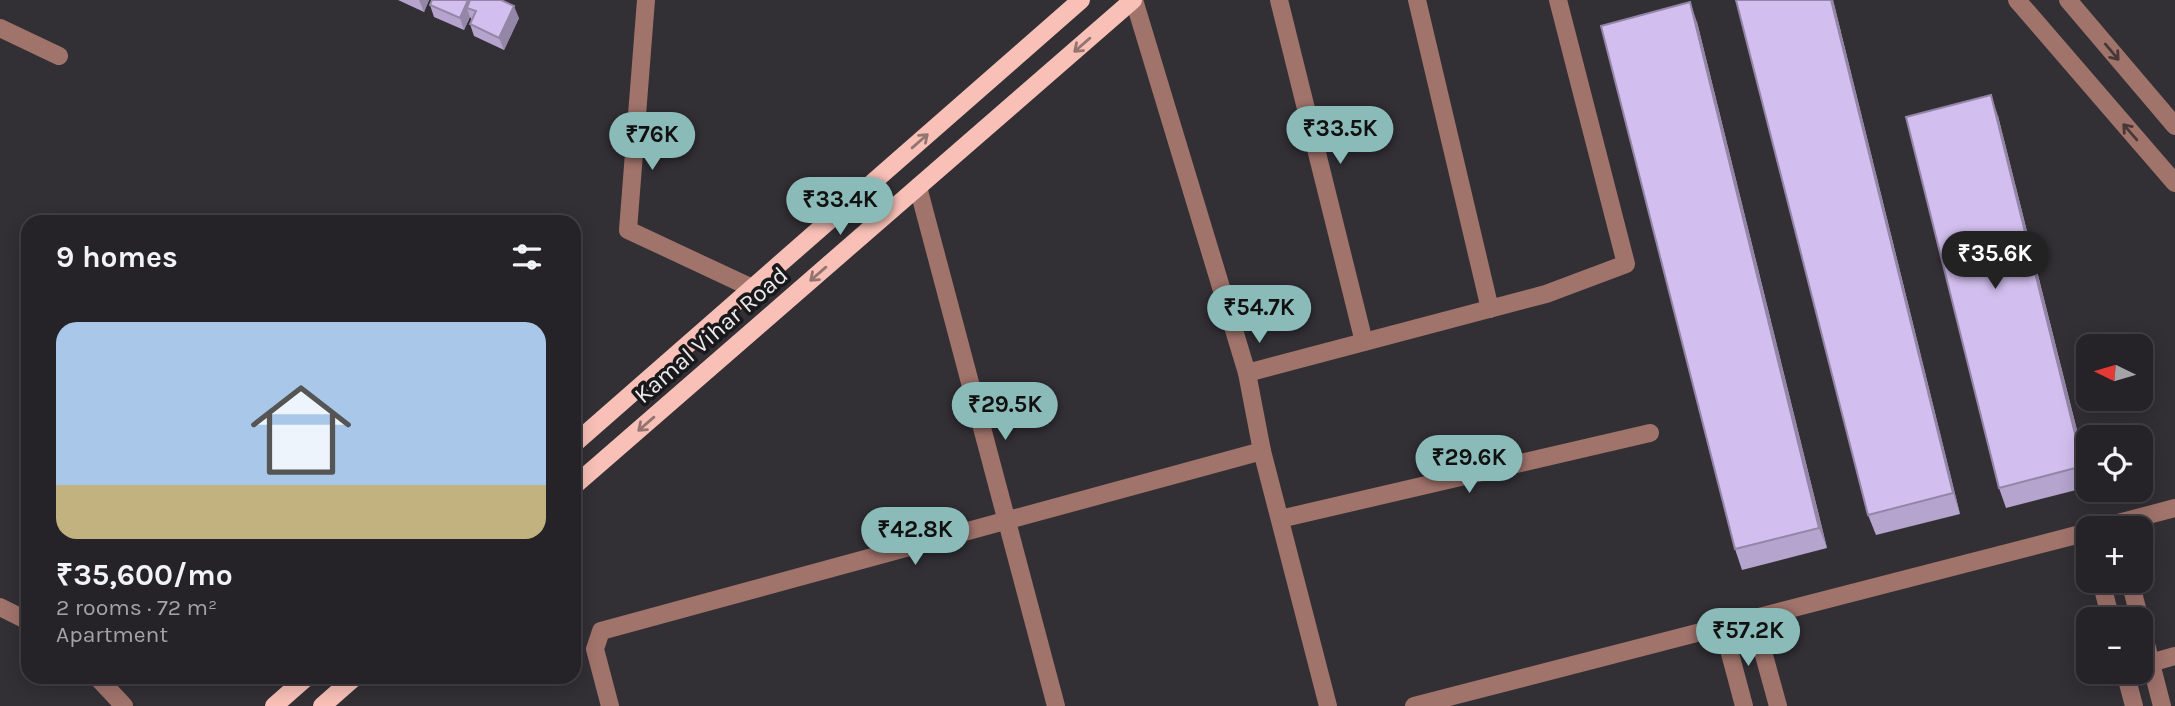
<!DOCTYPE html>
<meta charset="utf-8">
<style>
:root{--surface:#262328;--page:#2e2b30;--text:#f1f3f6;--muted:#a4a4a8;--line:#424045;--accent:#8bbbb9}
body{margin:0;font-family:Karla,sans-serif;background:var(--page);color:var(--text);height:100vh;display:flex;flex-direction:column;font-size:26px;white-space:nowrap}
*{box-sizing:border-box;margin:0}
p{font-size:23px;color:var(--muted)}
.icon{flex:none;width:38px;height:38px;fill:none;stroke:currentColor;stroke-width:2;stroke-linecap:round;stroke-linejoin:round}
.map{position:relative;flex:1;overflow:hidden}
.panel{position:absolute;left:21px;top:215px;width:560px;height:469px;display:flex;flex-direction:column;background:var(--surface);border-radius:21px;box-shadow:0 4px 18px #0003,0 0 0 2px var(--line)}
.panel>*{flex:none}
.needle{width:46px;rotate:275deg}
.buttons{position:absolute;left:2076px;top:334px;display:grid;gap:14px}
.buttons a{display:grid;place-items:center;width:77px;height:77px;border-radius:14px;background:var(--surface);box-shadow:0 4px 18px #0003,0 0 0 2px var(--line);font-size:35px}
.price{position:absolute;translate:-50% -60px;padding:0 16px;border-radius:24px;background:var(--accent);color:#111;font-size:23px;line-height:46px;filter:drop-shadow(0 2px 4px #0008)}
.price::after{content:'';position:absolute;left:50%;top:42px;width:21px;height:16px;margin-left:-10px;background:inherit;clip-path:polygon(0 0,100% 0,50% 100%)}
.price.on{background:#222;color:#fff}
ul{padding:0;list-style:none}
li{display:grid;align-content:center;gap:14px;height:371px;padding:0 35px}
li+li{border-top:2px solid var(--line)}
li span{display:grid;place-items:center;height:217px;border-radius:21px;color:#555}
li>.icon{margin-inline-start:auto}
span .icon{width:126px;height:126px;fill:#fffc;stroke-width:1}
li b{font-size:30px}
h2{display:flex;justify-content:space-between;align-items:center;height:84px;padding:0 35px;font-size:30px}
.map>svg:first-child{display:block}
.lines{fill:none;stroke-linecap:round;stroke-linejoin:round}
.minor{stroke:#a0736b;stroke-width:18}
.major{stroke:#f8c0b6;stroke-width:18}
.wall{fill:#b5a4ce}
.shaded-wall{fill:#9486a7}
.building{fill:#d3bfef;stroke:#9486a7;stroke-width:2}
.oneway{stroke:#947470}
.oneway2{stroke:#483836}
.labels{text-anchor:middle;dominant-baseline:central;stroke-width:7;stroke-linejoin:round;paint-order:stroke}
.street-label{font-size:24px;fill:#ebe9ec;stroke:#19181a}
</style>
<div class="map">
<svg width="2175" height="706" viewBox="0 0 2175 706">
<rect width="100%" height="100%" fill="#322f35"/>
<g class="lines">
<g class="minor">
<path d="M646 0 628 230 752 288"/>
<path d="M1134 0 1247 373 1262 451 1328 706"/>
<path d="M1279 0 1364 342"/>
<path d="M1417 0 1490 309"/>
<path d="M2017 0 2175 183"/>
<path d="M2068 0 2175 126"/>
<path d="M0 28 59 56"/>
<path d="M918 187 1056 706"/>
<path d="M1247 373 1546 294 1626 264 1558 0"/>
<path d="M1280 519 1650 433"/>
<path d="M2099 528 2175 508"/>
<path d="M2101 581 2111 620"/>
<path d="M2130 581 2140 620"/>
<path d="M0 607 28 621"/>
<path d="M1754 619 1778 706"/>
<path d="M2140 621 2162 706"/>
<path d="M1723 627 1744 706"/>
<path d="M2140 666 2175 656"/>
<path d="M2125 672 2134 706"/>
<path d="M97 677 124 706"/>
<path d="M610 706 595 649 601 631 1262 451"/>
<path d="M1414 706 2088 532"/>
</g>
<g class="major">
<path d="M574 444 1081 0"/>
<path d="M574 486 1133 0"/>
<path d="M274 706 307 677"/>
<path d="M322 706 355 677"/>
</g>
</g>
<g class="wall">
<path d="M398 0H429L424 12Z"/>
<path d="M432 0 519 18 504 50 474 36 470 24 472 20 470 17 464 30 434 17 430 5Z"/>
<path d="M1736 0H1833L1960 514 1876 535 1868 515Z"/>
<path d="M1697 22 1827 548 1742 570 1735 549Z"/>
<path d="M1998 116 2088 474V487L2006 508 1999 488Z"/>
</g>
<g class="shaded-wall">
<path d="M419 0H429L424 12Z"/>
<path d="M468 0H478L467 8 470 17 464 30 460 18Z"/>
<path d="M1831 0H1833L1960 514 1953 493Z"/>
<path d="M1690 2 1697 22 1827 548 1819 528Z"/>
<path d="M514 6 519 18 504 50 499 38Z"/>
<path d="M1991 95 1998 116 2088 474V478L2083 466Z"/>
</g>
<g class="building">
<path d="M432 0H468L460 18 430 5Z"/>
<path d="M470 0H501L514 6 499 38 470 24 476 11 467 8Z"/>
<path d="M1736 0H1831L1953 493 1868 515Z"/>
<path d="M1690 2 1819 528 1735 549 1601 26Z"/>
<path d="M1991 95 2083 466 1999 488 1906 117Z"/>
</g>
<defs><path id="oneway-shaft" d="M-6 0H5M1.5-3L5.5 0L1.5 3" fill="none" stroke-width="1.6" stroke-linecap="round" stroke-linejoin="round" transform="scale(1.75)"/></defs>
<g class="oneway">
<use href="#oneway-shaft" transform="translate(1082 45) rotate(139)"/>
<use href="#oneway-shaft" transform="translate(920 141) rotate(-41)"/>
<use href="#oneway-shaft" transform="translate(818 274) rotate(139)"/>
<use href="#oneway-shaft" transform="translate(646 424) rotate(139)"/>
</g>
<g class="oneway2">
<use href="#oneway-shaft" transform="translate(2112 52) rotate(50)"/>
<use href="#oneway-shaft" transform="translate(2130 132) rotate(-131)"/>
</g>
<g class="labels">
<g class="street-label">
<text transform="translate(711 335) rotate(-41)">Kamal Vihar Road</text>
</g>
</g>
</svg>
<div class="buttons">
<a><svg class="needle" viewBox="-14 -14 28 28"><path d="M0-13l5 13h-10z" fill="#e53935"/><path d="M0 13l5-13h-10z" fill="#a4a4a8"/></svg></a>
<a><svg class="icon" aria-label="locate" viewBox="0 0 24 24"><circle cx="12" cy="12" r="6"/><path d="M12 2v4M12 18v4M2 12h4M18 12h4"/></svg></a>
<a>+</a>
<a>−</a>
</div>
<b class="price" style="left:1340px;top:166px">₹33.5K</b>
<b class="price" style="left:652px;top:172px">₹76K</b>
<b class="price" style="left:840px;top:237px">₹33.4K</b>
<b class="price on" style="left:1995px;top:291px">₹35.6K</b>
<b class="price" style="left:1259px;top:345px">₹54.7K</b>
<b class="price" style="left:1005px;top:442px">₹29.5K</b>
<b class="price" style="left:1469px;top:495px">₹29.6K</b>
<b class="price" style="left:915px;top:567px">₹42.8K</b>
<b class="price" style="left:1748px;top:668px">₹57.2K</b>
<section class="panel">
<h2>9 homes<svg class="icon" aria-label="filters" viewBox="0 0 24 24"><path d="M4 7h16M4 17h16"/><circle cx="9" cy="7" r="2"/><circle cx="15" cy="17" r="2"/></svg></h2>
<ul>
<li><span style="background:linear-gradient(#a9c7e8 75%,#c2b280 0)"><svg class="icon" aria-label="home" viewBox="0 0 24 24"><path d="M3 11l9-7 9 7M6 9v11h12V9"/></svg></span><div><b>₹35,600/mo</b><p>2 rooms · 72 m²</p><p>Apartment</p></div></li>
</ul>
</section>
</div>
